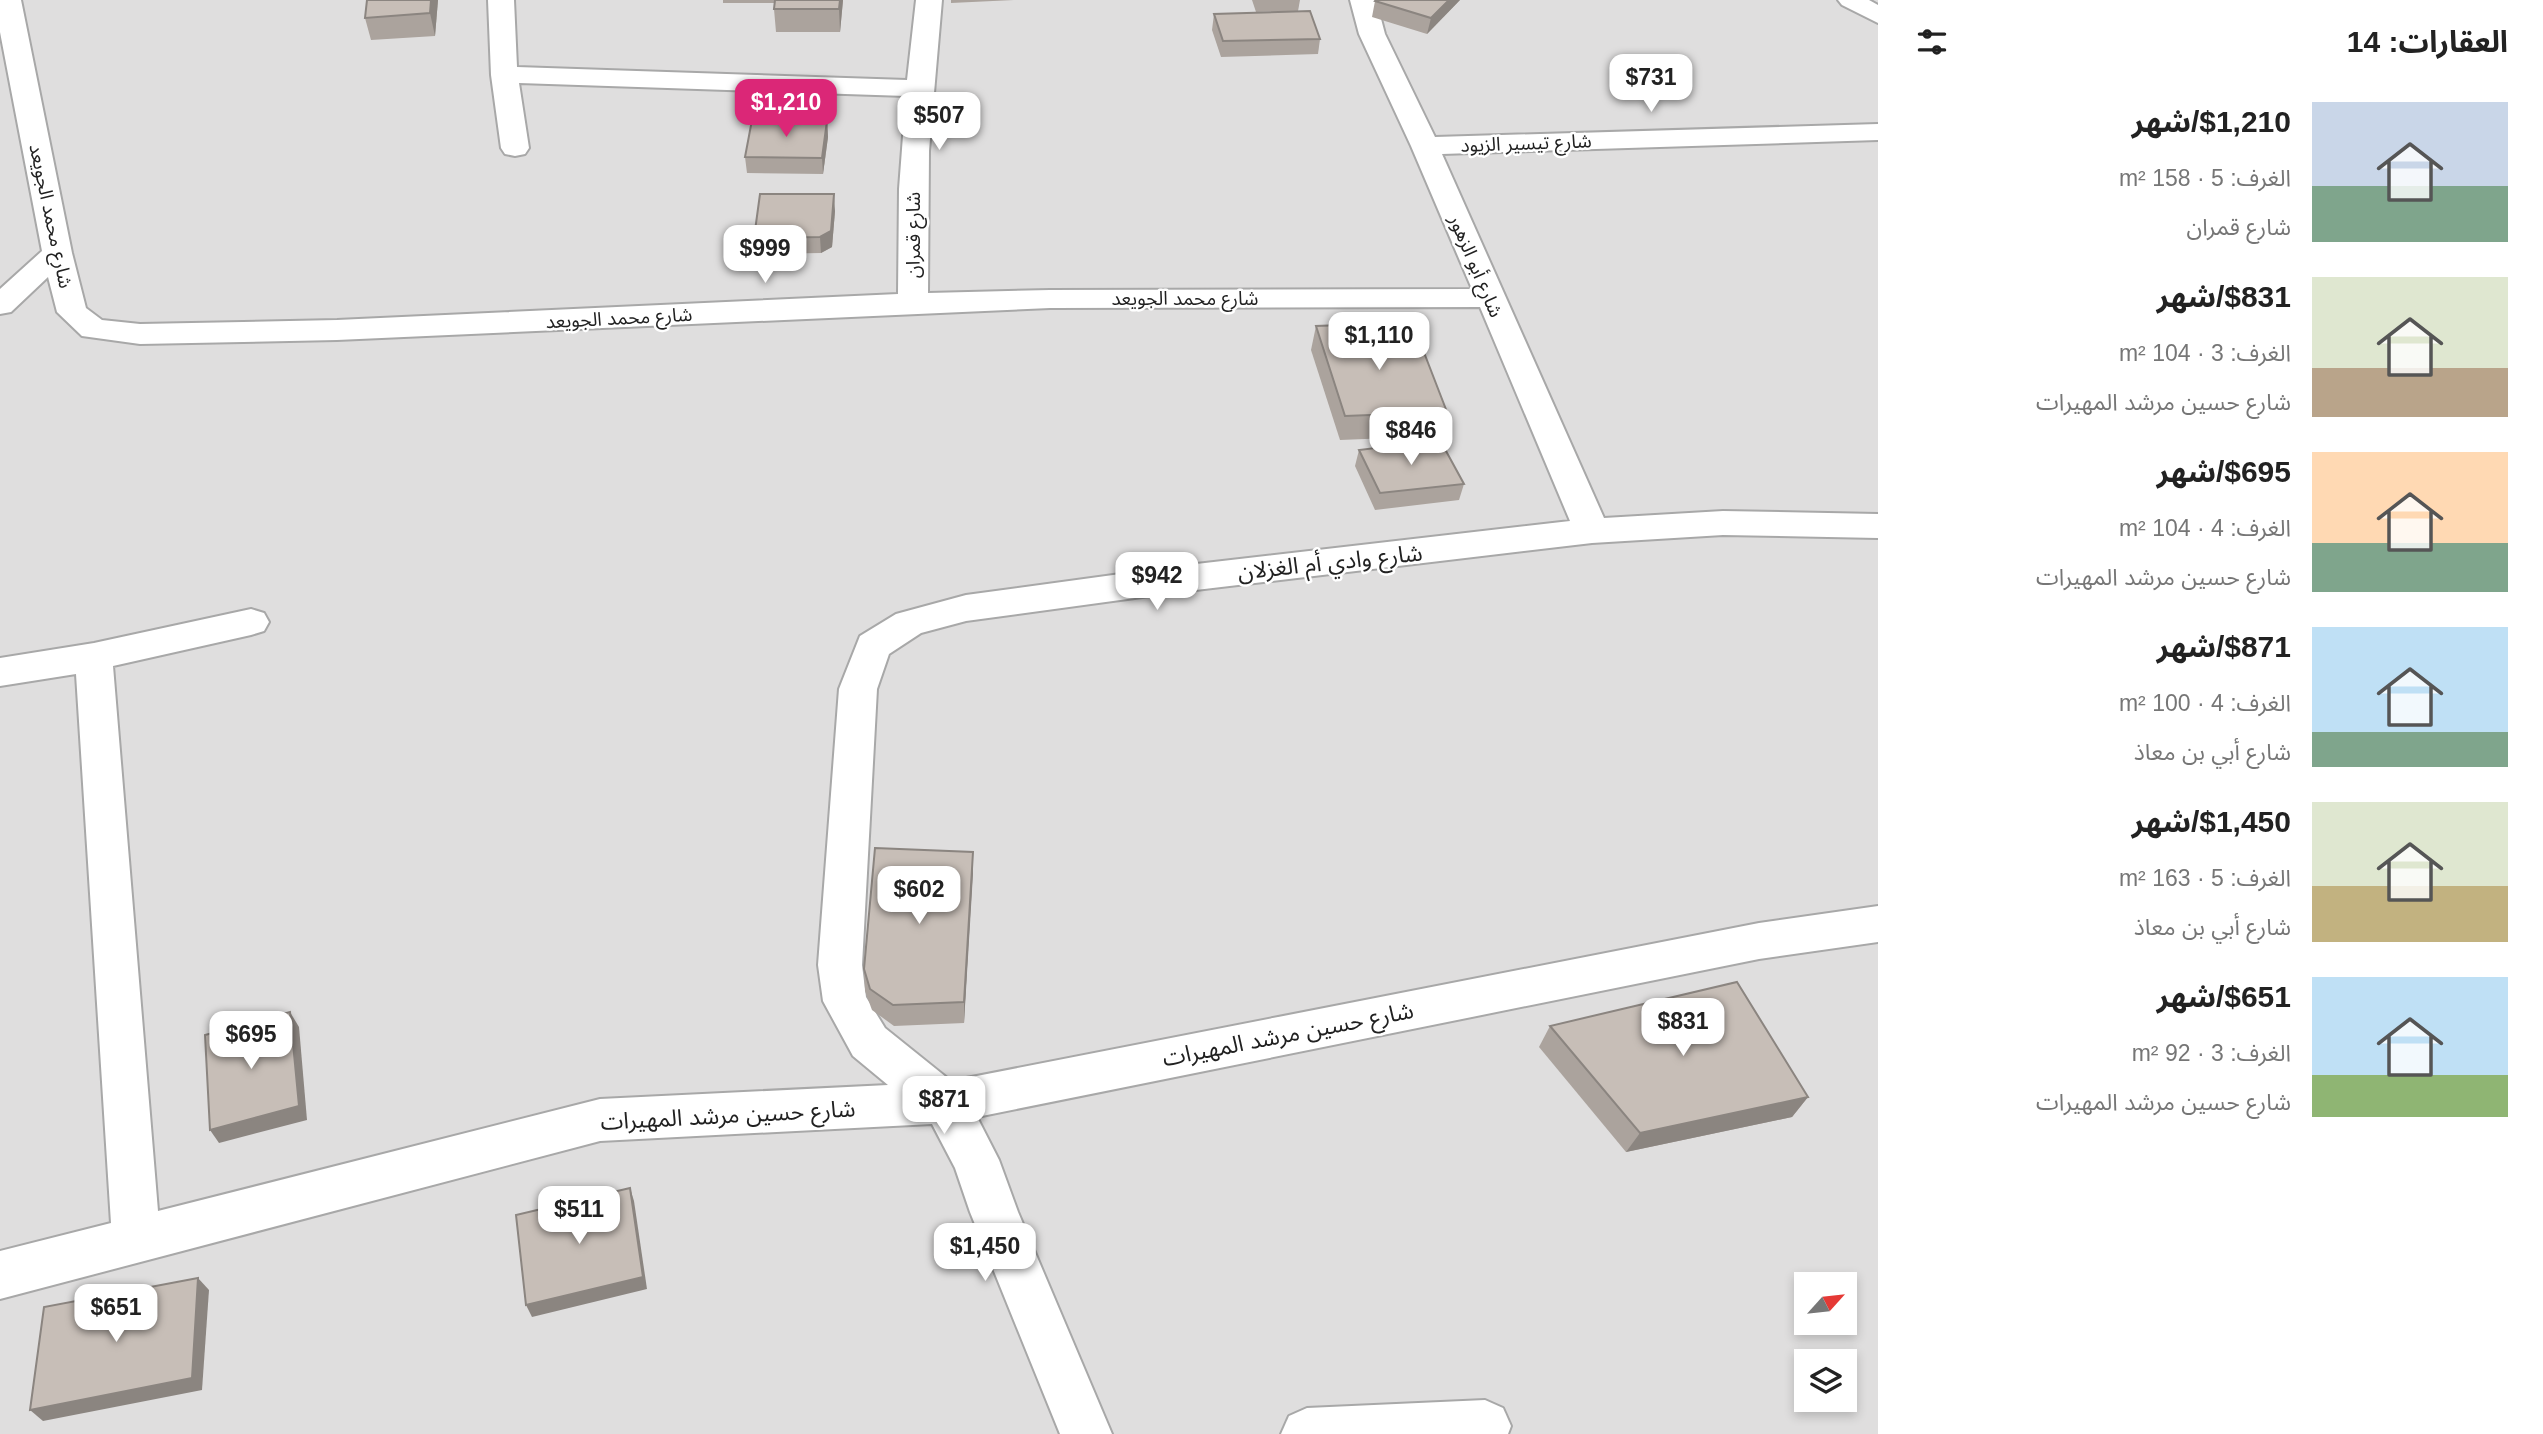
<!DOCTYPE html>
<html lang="ar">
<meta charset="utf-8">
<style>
:root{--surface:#fff;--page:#f2f2f2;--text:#222;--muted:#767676;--accent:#db2777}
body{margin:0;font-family:Helvetica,"Noto Sans Arabic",sans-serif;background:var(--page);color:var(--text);direction:rtl;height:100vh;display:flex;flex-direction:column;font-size:26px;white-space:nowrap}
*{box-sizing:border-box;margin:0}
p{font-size:23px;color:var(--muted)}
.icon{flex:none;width:38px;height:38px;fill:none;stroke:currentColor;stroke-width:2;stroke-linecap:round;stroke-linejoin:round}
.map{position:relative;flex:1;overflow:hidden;direction:ltr}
.panel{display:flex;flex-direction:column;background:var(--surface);width:665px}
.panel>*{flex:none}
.needle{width:46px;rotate:63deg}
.tools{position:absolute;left:1794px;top:1272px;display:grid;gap:14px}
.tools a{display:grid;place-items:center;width:63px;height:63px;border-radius:0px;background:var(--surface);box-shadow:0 4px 10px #0003;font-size:35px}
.price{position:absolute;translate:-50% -60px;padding:0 16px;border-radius:14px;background:#fff;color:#222;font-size:23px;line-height:46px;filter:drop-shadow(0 2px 4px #0008)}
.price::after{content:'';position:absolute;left:50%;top:42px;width:21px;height:16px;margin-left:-10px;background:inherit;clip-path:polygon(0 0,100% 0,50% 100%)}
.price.on{background:var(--accent);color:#fff}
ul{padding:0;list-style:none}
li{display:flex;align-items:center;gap:21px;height:175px;padding:0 35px}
li span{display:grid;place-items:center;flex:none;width:196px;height:140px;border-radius:0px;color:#555}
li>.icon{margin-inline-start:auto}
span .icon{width:84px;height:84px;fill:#fffc;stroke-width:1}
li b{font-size:30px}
h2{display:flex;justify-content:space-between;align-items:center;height:84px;padding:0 35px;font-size:30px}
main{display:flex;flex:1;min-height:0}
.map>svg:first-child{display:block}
.residential{fill:#dfdede;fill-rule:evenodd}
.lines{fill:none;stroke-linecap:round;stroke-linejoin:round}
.minor-casing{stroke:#a8a8a8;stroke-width:4}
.minor{fill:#fff;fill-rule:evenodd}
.wall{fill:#aba39d}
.shaded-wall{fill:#8b8580}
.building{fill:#c7beb7;stroke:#8b8580;stroke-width:2}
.labels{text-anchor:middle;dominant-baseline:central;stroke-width:5;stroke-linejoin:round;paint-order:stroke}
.far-street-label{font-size:19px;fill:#212121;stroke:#fff}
.street-label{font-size:23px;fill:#212121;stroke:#fff}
</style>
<main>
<section class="panel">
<h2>العقارات: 14<svg class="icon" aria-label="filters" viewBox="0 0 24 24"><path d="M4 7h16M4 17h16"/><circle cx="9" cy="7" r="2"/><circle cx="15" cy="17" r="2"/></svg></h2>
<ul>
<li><span style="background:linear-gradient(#c9d6e8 60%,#7fa58c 0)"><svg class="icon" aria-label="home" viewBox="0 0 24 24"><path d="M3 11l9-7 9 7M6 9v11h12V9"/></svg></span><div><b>$1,210/شهر</b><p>الغرف: 5 · 158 m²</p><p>شارع قمران</p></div></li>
<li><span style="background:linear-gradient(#dfe7d0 65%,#b9a48a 0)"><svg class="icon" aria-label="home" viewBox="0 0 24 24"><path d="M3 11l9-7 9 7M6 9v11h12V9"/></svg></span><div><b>$831/شهر</b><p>الغرف: 3 · 104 m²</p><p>شارع حسين مرشد المهيرات</p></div></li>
<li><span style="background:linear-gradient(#ffd9b3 65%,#7fa58c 0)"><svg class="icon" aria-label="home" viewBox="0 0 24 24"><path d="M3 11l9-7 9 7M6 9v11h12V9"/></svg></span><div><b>$695/شهر</b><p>الغرف: 4 · 104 m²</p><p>شارع حسين مرشد المهيرات</p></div></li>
<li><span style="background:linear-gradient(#bfe0f5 75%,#7fa58c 0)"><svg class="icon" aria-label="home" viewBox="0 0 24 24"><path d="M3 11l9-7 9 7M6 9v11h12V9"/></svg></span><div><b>$871/شهر</b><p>الغرف: 4 · 100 m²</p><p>شارع أبي بن معاذ</p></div></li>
<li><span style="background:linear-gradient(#dfe7d0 60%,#c2b280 0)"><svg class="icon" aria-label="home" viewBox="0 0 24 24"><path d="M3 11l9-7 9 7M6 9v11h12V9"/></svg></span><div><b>$1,450/شهر</b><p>الغرف: 5 · 163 m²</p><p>شارع أبي بن معاذ</p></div></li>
<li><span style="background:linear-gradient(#bfe0f5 70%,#8fb573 0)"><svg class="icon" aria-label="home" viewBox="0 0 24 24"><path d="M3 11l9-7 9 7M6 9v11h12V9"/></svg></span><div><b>$651/شهر</b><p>الغرف: 3 · 92 m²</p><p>شارع حسين مرشد المهيرات</p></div></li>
</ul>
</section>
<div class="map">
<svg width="1878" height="1434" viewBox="0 0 1878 1434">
<rect width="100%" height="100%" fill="#f2efe8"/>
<path class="residential" d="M0 0H1878V1434H0ZM1806 1284H1844V1323H1806ZM1806 1362H1844V1400H1806Z"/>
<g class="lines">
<g class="minor-casing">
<g id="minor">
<path d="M0 0H21L72 253 86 308 102 320 140 324 337 320 898 294 899 189 906 96 519 83 529 148 525 154 515 156 505 154 501 148 491 75 488 0H514L517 67 907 80 916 0H942L929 151 928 293 1050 290 1472 289 1411 146 1359 34 1350 0H1376L1385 34 1435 137 1878 124V140L1442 154 1604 518 1723 511 1878 514V538L1723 535 1592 543 1179 592 966 621 921 633 889 654 877 689 862 965 866 997 885 1028 951 1081 1759 923 1878 906V942L1759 959 977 1117 999 1160 1018 1212 1112 1434H1060L970 1212 955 1168 932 1124 600 1141 0 1299V1251L111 1223 76 674 0 686V658L94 643 251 609 264 613 269 622 264 631 251 635 113 666 158 1211 600 1099 888 1085 853 1056 823 1001 818 965 839 689 860 636 896 614 966 595 1179 566 1570 521 1480 307 1050 308 337 340 140 344 82 336 57 312 48 277 11 312 0 314V289L42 251 0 32Z"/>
<path d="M1838 0H1869L1878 5V23L1842 5Z"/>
<path d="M1485 1400 1503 1408 1511 1426 1508 1434H1281L1289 1416 1307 1408Z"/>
</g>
</g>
<use href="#minor" class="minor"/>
</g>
<g class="wall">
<path d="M367 0H438L435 36 371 40 365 18Z"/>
<path d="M723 0H843L840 32H776L774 9 775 3H723Z"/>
<path d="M951 0H1014L951 3Z"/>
<path d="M1252 0H1300L1298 11 1256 12Z"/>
<path d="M1376 0H1460L1427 34 1372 17 1375 1Z"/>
<path d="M1214 14 1320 39 1318 54 1221 57 1212 30Z"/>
<path d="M827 121 828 137 823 174 747 173 745 157Z"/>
<path d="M835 211 832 247 821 253 756 254 754 238Z"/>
<path d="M1316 326 1374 331 1395 338 1447 412 1440 436 1340 440 1311 350Z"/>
<path d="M1359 450 1464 484 1459 500 1375 510 1355 466Z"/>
<path d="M973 852 964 1023 894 1026 872 1010 865 991 864 969Z"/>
<path d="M1550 1026 1808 1097 1792 1117 1626 1152 1539 1047Z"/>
</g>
<g class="shaded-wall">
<path d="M431 0H438L435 36 430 13Z"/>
<path d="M840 0H843L840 32 839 9Z"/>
<path d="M1449 0H1460L1427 34 1431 18Z"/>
<path d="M827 121 828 137 823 174 822 158Z"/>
<path d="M834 194 835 211 832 247 821 253 820 237Z"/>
<path d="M973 852V874L964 1023V1002Z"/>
<path d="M290 1012 299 1027 307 1120 219 1143 210 1130Z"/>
<path d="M1808 1097 1792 1117 1626 1152 1640 1133Z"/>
<path d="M630 1188 634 1201 647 1289 532 1317 526 1305Z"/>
<path d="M198 1278 209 1290 202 1390 43 1421 30 1410Z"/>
</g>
<g class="building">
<path d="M367 0H431L430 13 365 18Z"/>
<path d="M775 0H840L839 9H774Z"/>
<path d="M1376 0H1449L1431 18 1375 1Z"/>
<path d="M1310 11 1320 39 1223 41 1214 14Z"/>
<path d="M752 120 827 121 822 158 745 157Z"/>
<path d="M760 194H834L831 231 820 237 754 238Z"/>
<path d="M1372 324 1374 331 1393 330 1395 338 1418 337 1447 412 1345 416 1316 326Z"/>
<path d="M1440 440 1464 484 1380 493 1359 450Z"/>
<path d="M875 848 973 852 964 1002 893 1005 870 989 864 969Z"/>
<path d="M1737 982 1808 1097 1640 1133 1550 1026Z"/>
<path d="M290 1012 299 1106 210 1130 205 1035Z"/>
<path d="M630 1188 643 1277 526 1305 516 1215Z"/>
<path d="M198 1278 192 1378 30 1410 44 1307Z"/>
</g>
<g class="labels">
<g class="far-street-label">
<text transform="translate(1526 143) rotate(-2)">شارع تيسير الزيود</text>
<text transform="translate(51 216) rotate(78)">شارع محمد الجويعد</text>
<text transform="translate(913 235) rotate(-90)">شارع قمران</text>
<text transform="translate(1476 266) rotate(67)">شارع أبو الزهور</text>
<text x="1185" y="298">شارع محمد الجويعد</text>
<text transform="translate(619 318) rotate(-3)">شارع محمد الجويعد</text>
</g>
<g class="street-label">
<text transform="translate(1330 562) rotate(-6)">شارع وادي أم الغزلان</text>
<text transform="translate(1288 1034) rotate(-11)">شارع حسين مرشد المهيرات</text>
<text transform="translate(728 1115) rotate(-3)">شارع حسين مرشد المهيرات</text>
</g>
</g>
</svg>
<div class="tools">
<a><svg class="needle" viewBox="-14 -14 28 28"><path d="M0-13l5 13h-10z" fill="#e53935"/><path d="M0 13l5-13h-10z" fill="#767676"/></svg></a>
<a><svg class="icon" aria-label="layers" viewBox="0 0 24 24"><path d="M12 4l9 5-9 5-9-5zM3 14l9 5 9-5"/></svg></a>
</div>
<b class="price" style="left:1651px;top:114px">$731</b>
<b class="price on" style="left:786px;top:139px">$1,210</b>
<b class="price" style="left:939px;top:152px">$507</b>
<b class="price" style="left:765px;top:285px">$999</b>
<b class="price" style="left:1379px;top:372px">$1,110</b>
<b class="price" style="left:1411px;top:467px">$846</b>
<b class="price" style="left:1157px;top:612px">$942</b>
<b class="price" style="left:919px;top:926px">$602</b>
<b class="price" style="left:1683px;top:1058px">$831</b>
<b class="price" style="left:251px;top:1071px">$695</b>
<b class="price" style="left:944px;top:1136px">$871</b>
<b class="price" style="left:579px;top:1246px">$511</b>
<b class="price" style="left:985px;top:1283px">$1,450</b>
<b class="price" style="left:116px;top:1344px">$651</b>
</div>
</main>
